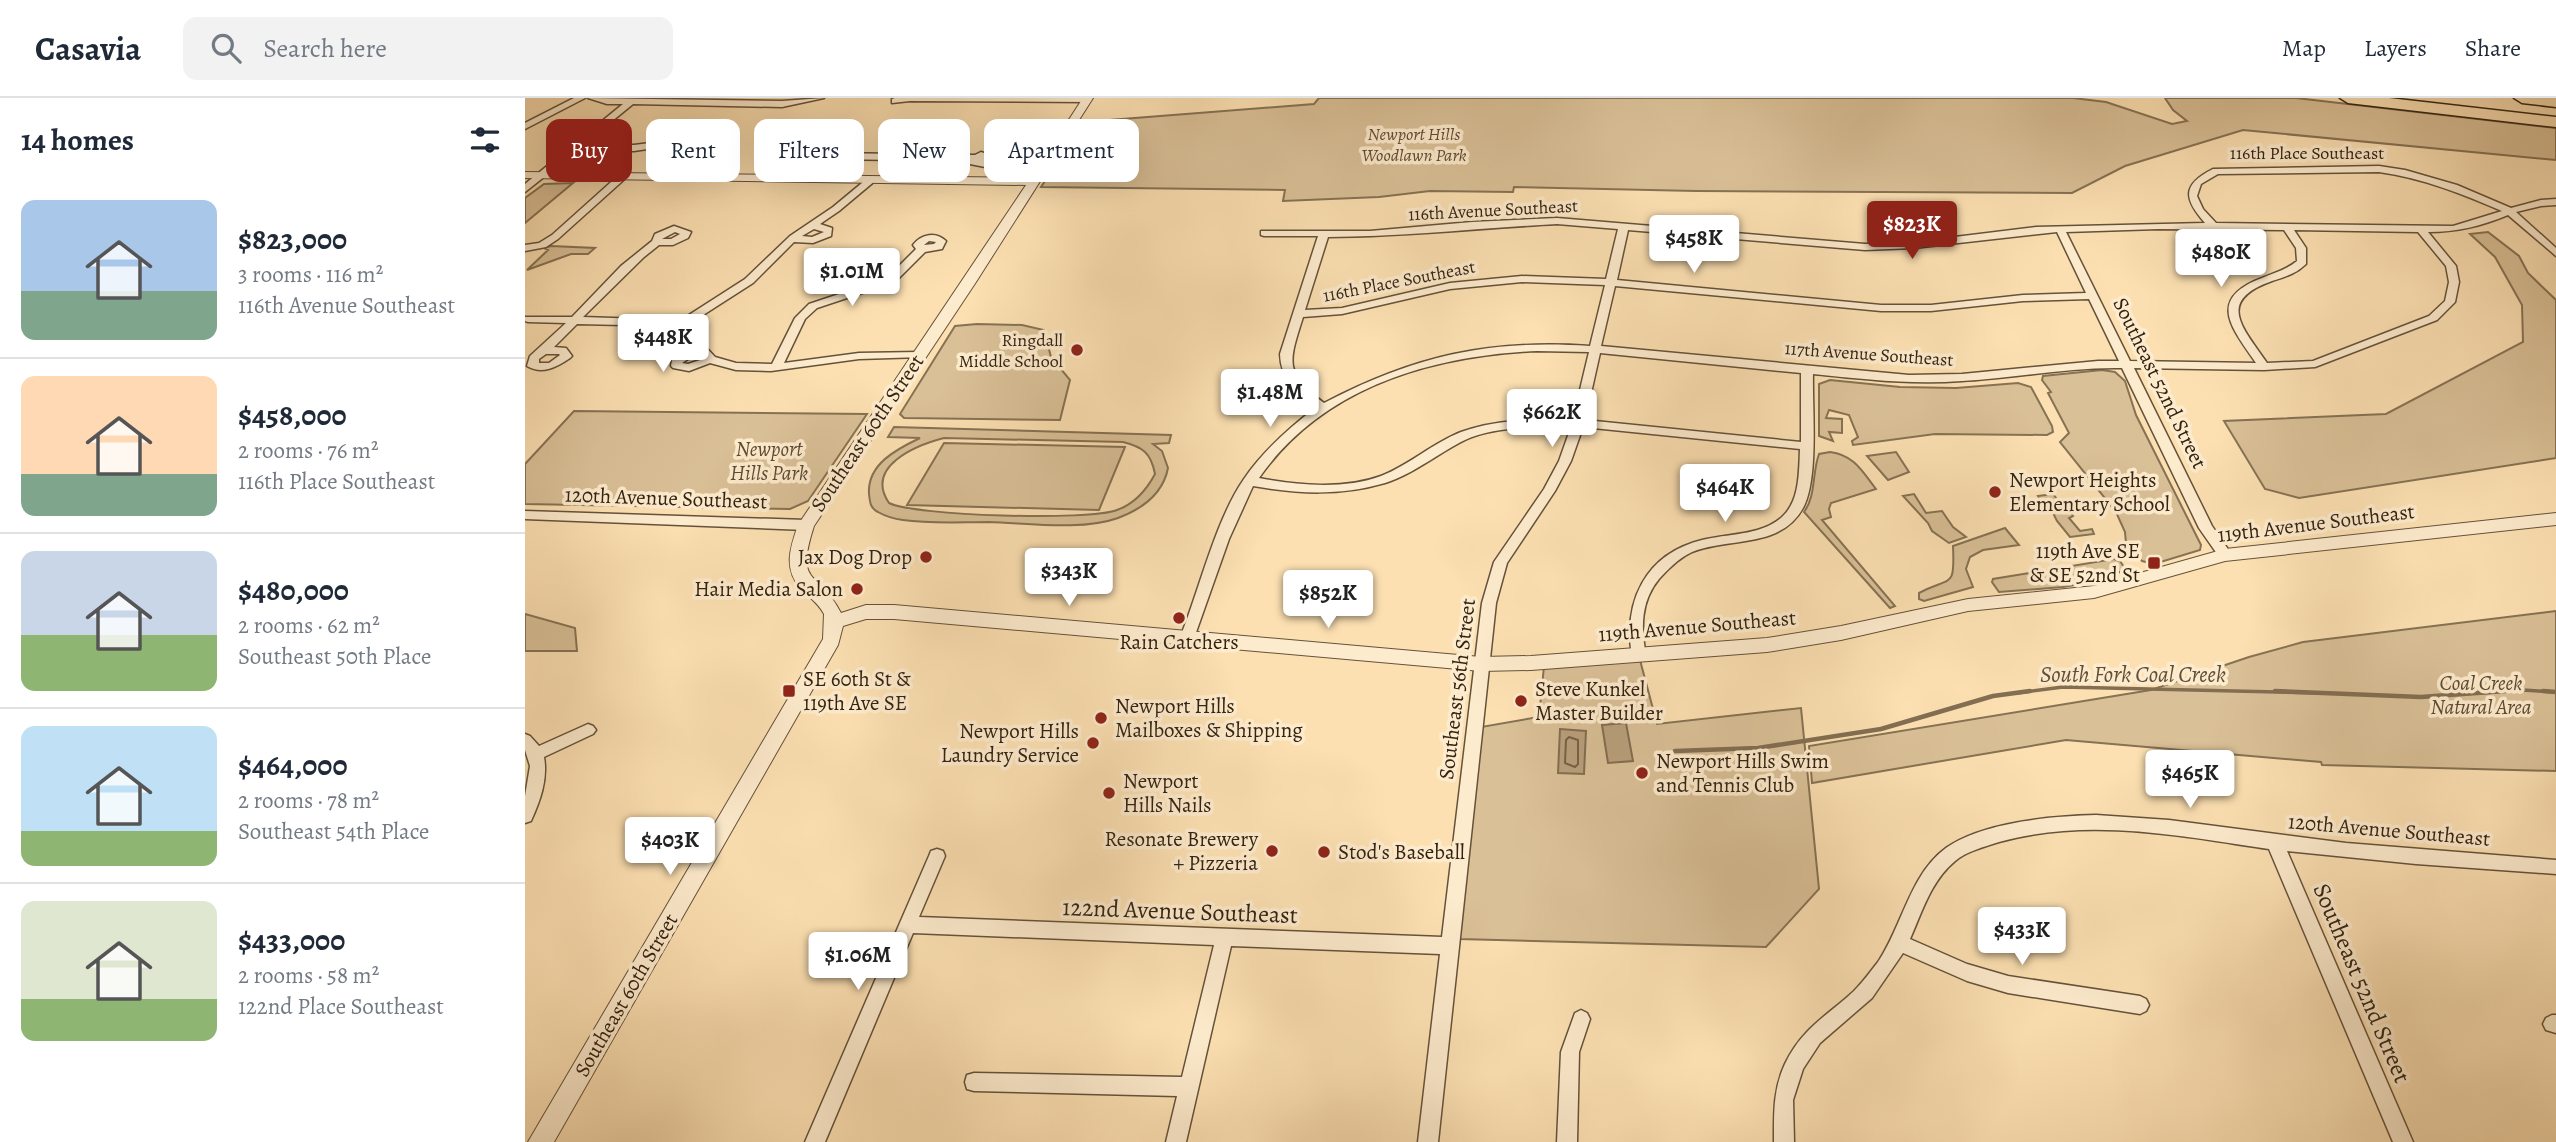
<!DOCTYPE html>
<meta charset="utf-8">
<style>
:root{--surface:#fff;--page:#f2f2f3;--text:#1f2937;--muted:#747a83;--line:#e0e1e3;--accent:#8f2418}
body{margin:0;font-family:Alegreya,serif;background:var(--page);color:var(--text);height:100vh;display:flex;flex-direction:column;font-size:26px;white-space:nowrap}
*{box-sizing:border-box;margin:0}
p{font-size:23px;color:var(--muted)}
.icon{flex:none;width:38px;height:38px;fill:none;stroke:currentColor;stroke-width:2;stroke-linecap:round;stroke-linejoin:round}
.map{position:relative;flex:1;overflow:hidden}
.side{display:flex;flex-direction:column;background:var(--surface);width:525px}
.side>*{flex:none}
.top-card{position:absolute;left:21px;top:21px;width:665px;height:63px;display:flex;gap:14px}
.price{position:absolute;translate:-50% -60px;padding:0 16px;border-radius:7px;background:#fff;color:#222;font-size:23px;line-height:46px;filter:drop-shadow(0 2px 4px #0008)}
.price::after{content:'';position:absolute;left:50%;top:42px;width:21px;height:16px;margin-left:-10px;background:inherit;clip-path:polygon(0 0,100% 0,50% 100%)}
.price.active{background:var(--accent);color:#fff}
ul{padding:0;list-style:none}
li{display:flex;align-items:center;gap:21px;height:175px;padding:0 21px}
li+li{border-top:2px solid var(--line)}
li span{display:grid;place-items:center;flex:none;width:196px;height:140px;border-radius:14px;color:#555}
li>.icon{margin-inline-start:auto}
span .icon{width:84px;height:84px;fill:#fffc;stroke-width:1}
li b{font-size:30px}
h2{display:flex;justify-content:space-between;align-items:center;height:84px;padding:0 21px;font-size:30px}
.tag{padding:0 24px;border-radius:14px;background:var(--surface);box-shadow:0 7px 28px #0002;font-size:24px;line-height:63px}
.tag.active{background:var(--accent);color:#fff}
header{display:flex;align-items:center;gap:42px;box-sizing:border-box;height:98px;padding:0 35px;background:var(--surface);border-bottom:2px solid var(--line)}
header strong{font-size:33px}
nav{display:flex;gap:38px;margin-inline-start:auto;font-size:24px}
.search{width:490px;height:63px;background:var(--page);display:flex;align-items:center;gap:18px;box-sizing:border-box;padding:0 24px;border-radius:14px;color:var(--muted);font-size:26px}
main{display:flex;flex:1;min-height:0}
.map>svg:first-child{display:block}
.green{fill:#dac097;stroke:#867254;stroke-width:2;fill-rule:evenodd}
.water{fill:#b8a07c;stroke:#836e52;stroke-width:2}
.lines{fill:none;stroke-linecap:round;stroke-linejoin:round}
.shore{stroke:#766247;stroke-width:2}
.stream-far1{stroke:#836e52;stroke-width:3.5}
.stream{stroke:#836e52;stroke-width:4.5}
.minor-casing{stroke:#65523a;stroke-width:3}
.tertiary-casing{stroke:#65523a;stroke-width:2}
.motorway-casing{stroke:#332312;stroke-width:3}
.minor{fill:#fdebcd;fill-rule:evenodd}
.tertiary{fill:#fdebcd;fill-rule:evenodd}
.motorway{fill:#fce0b2;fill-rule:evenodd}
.poi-dot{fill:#8f2418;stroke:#fdebcd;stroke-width:2.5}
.labels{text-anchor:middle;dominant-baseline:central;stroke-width:7;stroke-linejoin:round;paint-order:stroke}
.far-park-label{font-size:18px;font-style:italic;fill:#5d4a33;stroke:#fdebcd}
.far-street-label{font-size:18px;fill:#332312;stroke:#fdebcd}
.far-poi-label{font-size:18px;fill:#332312;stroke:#fdebcd;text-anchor:end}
.street-label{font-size:21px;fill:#332312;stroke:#fdebcd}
.park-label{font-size:21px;font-style:italic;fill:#5d4a33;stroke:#fdebcd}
.poi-label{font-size:21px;fill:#332312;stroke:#fdebcd;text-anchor:start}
.water-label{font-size:23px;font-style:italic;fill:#624f37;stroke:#fdebcd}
.near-street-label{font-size:24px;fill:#332312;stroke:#fdebcd}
</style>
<header>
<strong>Casavia</strong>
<div class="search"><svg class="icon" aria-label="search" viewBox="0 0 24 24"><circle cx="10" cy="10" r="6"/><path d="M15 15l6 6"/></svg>Search here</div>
<nav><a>Map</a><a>Layers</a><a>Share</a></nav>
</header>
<main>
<section class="side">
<h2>14 homes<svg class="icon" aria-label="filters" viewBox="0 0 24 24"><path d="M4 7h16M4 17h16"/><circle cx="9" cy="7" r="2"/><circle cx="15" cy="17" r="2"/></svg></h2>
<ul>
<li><span style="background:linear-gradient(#a9c7e8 65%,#7fa58c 0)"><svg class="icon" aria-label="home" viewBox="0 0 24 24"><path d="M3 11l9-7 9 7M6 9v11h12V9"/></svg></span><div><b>$823,000</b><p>3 rooms · 116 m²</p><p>116th Avenue Southeast</p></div></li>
<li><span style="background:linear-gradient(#ffd9b3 70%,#7fa58c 0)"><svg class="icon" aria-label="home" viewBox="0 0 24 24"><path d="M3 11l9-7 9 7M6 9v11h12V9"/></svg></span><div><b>$458,000</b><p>2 rooms · 76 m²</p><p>116th Place Southeast</p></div></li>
<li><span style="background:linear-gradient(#c9d6e8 60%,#8fb573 0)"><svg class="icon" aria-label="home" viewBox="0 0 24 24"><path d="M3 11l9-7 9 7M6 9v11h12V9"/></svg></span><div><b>$480,000</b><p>2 rooms · 62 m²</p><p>Southeast 50th Place</p></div></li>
<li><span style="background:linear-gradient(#bfe0f5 75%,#8fb573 0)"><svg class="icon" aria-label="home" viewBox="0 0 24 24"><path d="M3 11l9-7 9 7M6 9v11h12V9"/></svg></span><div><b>$464,000</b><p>2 rooms · 78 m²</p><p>Southeast 54th Place</p></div></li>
<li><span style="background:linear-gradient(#dfe7d0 70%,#8fb573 0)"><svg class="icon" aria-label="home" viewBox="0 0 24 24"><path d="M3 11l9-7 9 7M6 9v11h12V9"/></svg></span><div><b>$433,000</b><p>2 rooms · 58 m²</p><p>122nd Place Southeast</p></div></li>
</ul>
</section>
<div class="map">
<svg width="2031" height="1044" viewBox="0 0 2031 1044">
<rect width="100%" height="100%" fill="#fce0b2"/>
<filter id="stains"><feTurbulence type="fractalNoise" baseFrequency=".00286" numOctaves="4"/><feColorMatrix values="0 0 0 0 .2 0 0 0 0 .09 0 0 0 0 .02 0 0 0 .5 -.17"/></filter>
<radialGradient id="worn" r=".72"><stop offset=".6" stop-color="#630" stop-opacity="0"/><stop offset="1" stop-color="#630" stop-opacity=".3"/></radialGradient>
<g class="green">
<path d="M794 0H1548L1581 4 1647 26 1662 23 1648 12 1640 0H1771L2031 30V62L1718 32 1600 68 1547 95 1171 93 989 89 988 94 905 93 854 99 758 103 760 92 516 89 559 24 789 6Z"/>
<path d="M48 85 0 125V126V100L19 86Z"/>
<path d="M1963 134 1994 158 2003 175 2031 202V360L1774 400 1740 391 1699 323 1861 316 1998 244 1997 207 1970 159 1945 136Z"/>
<path d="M26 148 70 150 63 156H46L2 172 23 152 19 150Z"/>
<path d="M452 226 497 227 519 232 526 259 545 282 535 322 379 320 375 316 430 228Z"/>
<path d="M1577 272 1590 274 1600 283 1611 317 1676 447 1675 452 1629 466 1617 463 1601 446 1600 434 1591 414 1535 344 1544 335 1523 295 1526 294 1517 282 1518 278Z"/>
<path d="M1305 282 1375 289 1431 290 1493 285 1506 289 1527 328 1528 334 1522 337 1410 336 1328 347 1327 343 1333 339 1324 317 1304 312 1301 320 1317 321V335L1304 334 1308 343 1294 338V286Z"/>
<path d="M49 313 342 316 283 403 265 411 0 406V366Z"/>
<path d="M369 329 646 337 644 345 628 346 637 353 643 370C638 396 617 411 593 420 557 433 502 425 464 424 436 424 406 426 378 422 370 421 360 418 353 414 345 410 345 404 344 396 342 366 372 351 395 340L363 339ZM419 340 598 344C618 349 626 355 630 376 622 391 609 406 592 412 564 423 390 418 364 405 339 368 392 347 419 340Z"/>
<path d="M419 345 600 349 574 412 382 407Z"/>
<path d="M1305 354C1329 357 1337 373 1351 391L1306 405 1304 411 1306 419 1297 422 1370 508 1365 510 1279 414C1291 398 1287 375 1294 356Z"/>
<path d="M1371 354 1384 374 1363 382 1342 358Z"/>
<path d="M1389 396 1401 415 1417 413 1428 429 1441 439 1424 445 1407 433 1403 425 1378 398Z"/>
<path d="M1528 396 1539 410H1543L1548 418 1544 420 1555 433 1567 431 1569 436 1545 439 1532 423 1524 407 1520 408 1513 398Z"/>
<path d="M1480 430 1494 447 1458 452 1445 459 1441 471 1448 489 1399 503 1394 501V495C1426 478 1430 492 1428 448Z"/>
<path d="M1589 461 1595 463 1601 472 1562 485 1538 489 1474 494 1467 484 1468 481Z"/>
<path d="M2031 513V673L1797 667 1796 664 1541 642 1287 685 1284 648 1626 592 1724 559 1778 544Z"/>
<path d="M0 516 50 530 52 553H0Z"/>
<path d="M1115 562 1132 626 1276 610 1294 791 1241 849 934 841 956 629 1014 619 1019 568Z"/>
</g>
<g class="water">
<path d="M1101 625 1108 663 1083 665 1077 627Z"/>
<path d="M1035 631 1061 633 1059 676 1033 675Z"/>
</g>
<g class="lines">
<path class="shore" d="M1044 639 1053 642V666L1050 669 1040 665 1041 642Z"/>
<g class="stream-far1">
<path d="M1492 595 1538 589 1794 595"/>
<path d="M1955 595 1998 592 2031 594"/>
</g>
<g class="stream">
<path d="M1750 593 1896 599 1980 593"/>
<path d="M2018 593 2031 594"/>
<path d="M1150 653 1233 650 1356 631 1468 598 1505 593"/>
</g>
<g class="minor-casing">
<g id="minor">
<path d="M49 0H60L0 31V25Z"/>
<path d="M63 0 257 3 299 0 257 9 108 6 59 46 109 47 133 44 136 45V49L109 53 53 52 0 94V86L98 6H82Z"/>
<path d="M370 0H566V1L562 4 385 3 367 5V1Z"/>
<path d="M456 54 473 60 460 69 445 66 444 63 304 61 290 65 273 82 265 80 284 61 304 55 450 57Z"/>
<path d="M1854 68 1880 72 1932 87 1986 110 2016 102 2031 101V107L2016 108 1991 114 2031 150V158L1983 117C1956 128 1933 134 1903 134L1931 168 1934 184 1930 204 1912 222 1790 269 1739 272 1609 270 1687 428 1707 457 1705 460H1695L1674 430 1597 270C1544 269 1491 280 1437 283 1387 287 1337 281 1288 276 1287 310 1294 381 1278 410 1255 451 1205 439 1167 454 1154 460 1143 471 1134 481 1115 504 1116 531 1121 558L1119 562H1109L1107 558C1098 504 1120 456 1177 442 1203 435 1237 438 1258 418 1275 402 1274 373 1275 351L1058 329 1046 363 1030 393 982 465 971 505 913 1044H893L915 856 706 848 661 1044H641L652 998 449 993 442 991 440 984 442 977 449 975 657 979 689 847 388 835 300 1044H280L404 758 406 753 412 751 418 753 420 758 394 819 917 839 957 505 969 464 1019 391 1034 363 1046 329C1016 329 968 328 940 342 915 354 887 377 860 385 815 398 774 396 728 388L704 441 669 540 667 544H657L655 540C674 493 691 421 719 381 738 353 763 331 790 310 771 295 756 282 755 256L793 138H739L736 137V133H845L947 124 1032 120 1340 146 1389 144 1511 129 1680 125C1659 101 1656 87 1688 71ZM1854 74C1898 80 1937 96 1977 113L1928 128 1691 125 1678 111 1672 98 1676 86 1693 76ZM1032 126 1093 131 1081 181 997 178 925 185 817 210 780 212 803 139C879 139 956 130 1032 126ZM1633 131 1759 132 1771 150 1772 163C1761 172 1749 175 1737 180 1681 201 1707 230 1731 265L1605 263 1541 134ZM1103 132 1340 152 1389 150 1532 134 1561 195 1498 197 1406 207H1356L1092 182ZM1769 132 1893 134 1921 168 1924 184 1920 203 1904 218 1788 263 1742 265C1718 230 1690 203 1747 183 1759 179 1771 176 1781 166V150ZM997 184 1080 187 1065 248C963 241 889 258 799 305 758 274 764 264 778 219L817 216 925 191ZM1090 188 1356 213H1406L1498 203 1564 201 1594 263H1573L1437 276 1384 277 1076 248ZM1012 253 1064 254 1048 321C1012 321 971 321 936 334 908 345 884 367 856 378 818 392 772 387 734 380 798 289 906 258 1012 253ZM1075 255 1276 275V344L1060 322Z"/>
<path d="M95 76 103 78 33 141 21 149 0 153V147L14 145 27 137Z"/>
<path d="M343 80 351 82 314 113 295 126 307 130 306 138 288 145 269 144 228 185 161 228 190 259 211 265 247 266 270 220 284 206 362 180 391 151 388 147C396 136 411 133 421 143L417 151 400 154 370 184 292 210 280 221 259 265 334 255 394 254 398 255V259L334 261 246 273 211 272 185 265 164 273 148 270 146 268 147 262 168 249 157 236 145 228 52 226 29 249 41 250 47 258 45 260C32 269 17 277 2 268L5 258 41 225 3 224 0 223V219H47L96 168 127 143 130 136 149 128 166 134 163 140 148 147H134L119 159 58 219 147 222 153 224 220 181 265 138 308 109ZM289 131 299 134 287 139 277 138ZM150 134 155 136 146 141H137ZM404 143 411 144 409 146 399 147ZM172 255 178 261 163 266 157 265ZM21 256H34L35 257 24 265H14V261Z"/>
<path d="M0 413 281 422 287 427 281 432 0 421Z"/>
<path d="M63 626 68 628 71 632 68 636 19 659C23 682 15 703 6 723L0 725V698L5 668 0 652V636L5 638 14 648Z"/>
<path d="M1571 717 1644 722 1821 745 2031 762V776L1891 766 1762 753 1888 1044H1868L1744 751C1654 738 1564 719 1474 744 1459 749 1442 753 1430 763 1406 783 1397 814 1385 841L1442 866 1483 878 1615 898 1621 901 1624 907 1621 913 1615 916 1483 895 1442 883 1378 855 1347 900 1295 945 1278 971 1268 1002 1269 1044H1249C1249 1015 1248 992 1260 966 1277 930 1302 918 1329 893 1338 884 1345 874 1353 864 1377 829 1385 776 1421 750 1458 724 1527 718 1571 717Z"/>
<path d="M1056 912 1062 915 1065 921 1054 954 1052 1044H1032L1036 954 1050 915Z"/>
<path d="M2027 917H2031V935L2021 932 2018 926 2021 920Z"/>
</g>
</g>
<g class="tertiary-casing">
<path id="tertiary" d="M558 0H568L451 184 289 428C269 490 293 470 316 515L341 507H369L956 559 1006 558 1242 540 1316 528 1443 501 1569 488 1700 451 2031 415V427L1700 463 1569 500 1443 513 1316 542 1242 554 1006 572 956 573 369 521H341L318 528 313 547 29 1044H3L298 541 299 516C293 505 284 499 276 491 258 471 265 450 273 427L501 87 0 80V74L506 80Z"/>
</g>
<g class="motorway-casing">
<g id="motorway">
<path d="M1815 0H1864L2031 19V29L1823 5Z"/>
<path d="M1989 0H2031V9L1997 5Z"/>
</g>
</g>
<use href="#minor" class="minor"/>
<use href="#tertiary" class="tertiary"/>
<use href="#motorway" class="motorway"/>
</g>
<g class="poi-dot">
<circle cx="552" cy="252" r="7"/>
<circle cx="1470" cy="394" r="7"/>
<circle cx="401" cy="459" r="7"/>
<rect x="1622" y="458" width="14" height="14" rx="3.5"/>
<circle cx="332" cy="491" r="7"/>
<circle cx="654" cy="520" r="7"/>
<rect x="257" y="586" width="14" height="14" rx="3.5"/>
<circle cx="996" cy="603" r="7"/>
<circle cx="576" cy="620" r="7"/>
<circle cx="568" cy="645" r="7"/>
<circle cx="1117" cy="675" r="7"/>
<circle cx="584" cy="695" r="7"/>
<circle cx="747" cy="753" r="7"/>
<circle cx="799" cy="754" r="7"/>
</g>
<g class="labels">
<g class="far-park-label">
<text x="889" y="36">Newport Hills<tspan x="889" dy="21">Woodlawn Park</tspan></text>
</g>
<g class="far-street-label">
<text x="1782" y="55">116th Place Southeast</text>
<text transform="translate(968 112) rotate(-3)">116th Avenue Southeast</text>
<text transform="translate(874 183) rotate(-11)">116th Place Southeast</text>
<text transform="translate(1344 256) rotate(4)">117th Avenue Southeast</text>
</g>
<g class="far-poi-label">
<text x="538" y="242">Ringdall<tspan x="538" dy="21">Middle School</tspan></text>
</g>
<g class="street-label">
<text transform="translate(1635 285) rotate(64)">Southeast 52nd Street</text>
<text transform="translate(342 335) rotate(-56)">Southeast 60th Street</text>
<text transform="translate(141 400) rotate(2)">120th Avenue Southeast</text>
<text transform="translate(1791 425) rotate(-7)">119th Avenue Southeast</text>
<text transform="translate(1172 528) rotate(-5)">119th Avenue Southeast</text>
<text transform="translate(932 591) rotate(-83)">Southeast 56th Street</text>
<text transform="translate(1864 732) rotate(5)">120th Avenue Southeast</text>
<text transform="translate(101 897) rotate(-60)">Southeast 60th Street</text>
</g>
<g class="park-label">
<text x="244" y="351">Newport<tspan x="244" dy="24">Hills Park</tspan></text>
<text x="1956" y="585">Coal Creek<tspan x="1956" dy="24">Natural Area</tspan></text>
</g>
<g class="poi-label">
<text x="1484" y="382">Newport Heights<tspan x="1484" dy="24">Elementary School</tspan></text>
<text x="1615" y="453" text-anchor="end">119th Ave SE<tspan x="1615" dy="24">&amp; SE 52nd St</tspan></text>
<text x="387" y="459" text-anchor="end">Jax Dog Drop</text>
<text x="318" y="491" text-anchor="end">Hair Media Salon</text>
<text x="654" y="544" text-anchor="middle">Rain Catchers</text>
<text x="278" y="581">SE 60th St &amp;<tspan x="278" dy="24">119th Ave SE</tspan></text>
<text x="1010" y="591">Steve Kunkel<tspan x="1010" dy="24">Master Builder</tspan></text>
<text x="590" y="608">Newport Hills<tspan x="590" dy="24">Mailboxes &amp; Shipping</tspan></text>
<text x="554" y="633" text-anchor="end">Newport Hills<tspan x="554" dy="24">Laundry Service</tspan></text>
<text x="1131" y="663">Newport Hills Swim<tspan x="1131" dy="24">and Tennis Club</tspan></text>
<text x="598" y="683">Newport<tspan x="598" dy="24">Hills Nails</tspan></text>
<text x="733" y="741" text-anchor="end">Resonate Brewery<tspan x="733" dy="24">+ Pizzeria</tspan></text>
<text x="813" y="754">Stod's Baseball</text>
</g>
<g class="water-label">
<text x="1608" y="576">South Fork Coal Creek</text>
</g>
<g class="near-street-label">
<text transform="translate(655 813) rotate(2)">122nd Avenue Southeast</text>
<text transform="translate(1837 885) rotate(67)">Southeast 52nd Street</text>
</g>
</g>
<rect width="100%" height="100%" filter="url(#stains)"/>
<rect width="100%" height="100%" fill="url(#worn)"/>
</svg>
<b class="price active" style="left:1387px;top:163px">$823K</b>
<b class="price" style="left:1169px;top:177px">$458K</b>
<b class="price" style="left:1696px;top:191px">$480K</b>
<b class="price" style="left:327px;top:210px">$1.01M</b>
<b class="price" style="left:138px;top:276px">$448K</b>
<b class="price" style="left:745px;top:331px">$1.48M</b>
<b class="price" style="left:1027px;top:351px">$662K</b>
<b class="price" style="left:1200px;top:426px">$464K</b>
<b class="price" style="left:544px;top:510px">$343K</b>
<b class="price" style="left:803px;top:532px">$852K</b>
<b class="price" style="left:1665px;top:712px">$465K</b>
<b class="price" style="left:145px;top:779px">$403K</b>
<b class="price" style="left:1497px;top:869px">$433K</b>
<b class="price" style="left:333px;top:894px">$1.06M</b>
<div class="top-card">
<a class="tag active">Buy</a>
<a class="tag">Rent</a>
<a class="tag">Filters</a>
<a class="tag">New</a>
<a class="tag">Apartment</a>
</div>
</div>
</main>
